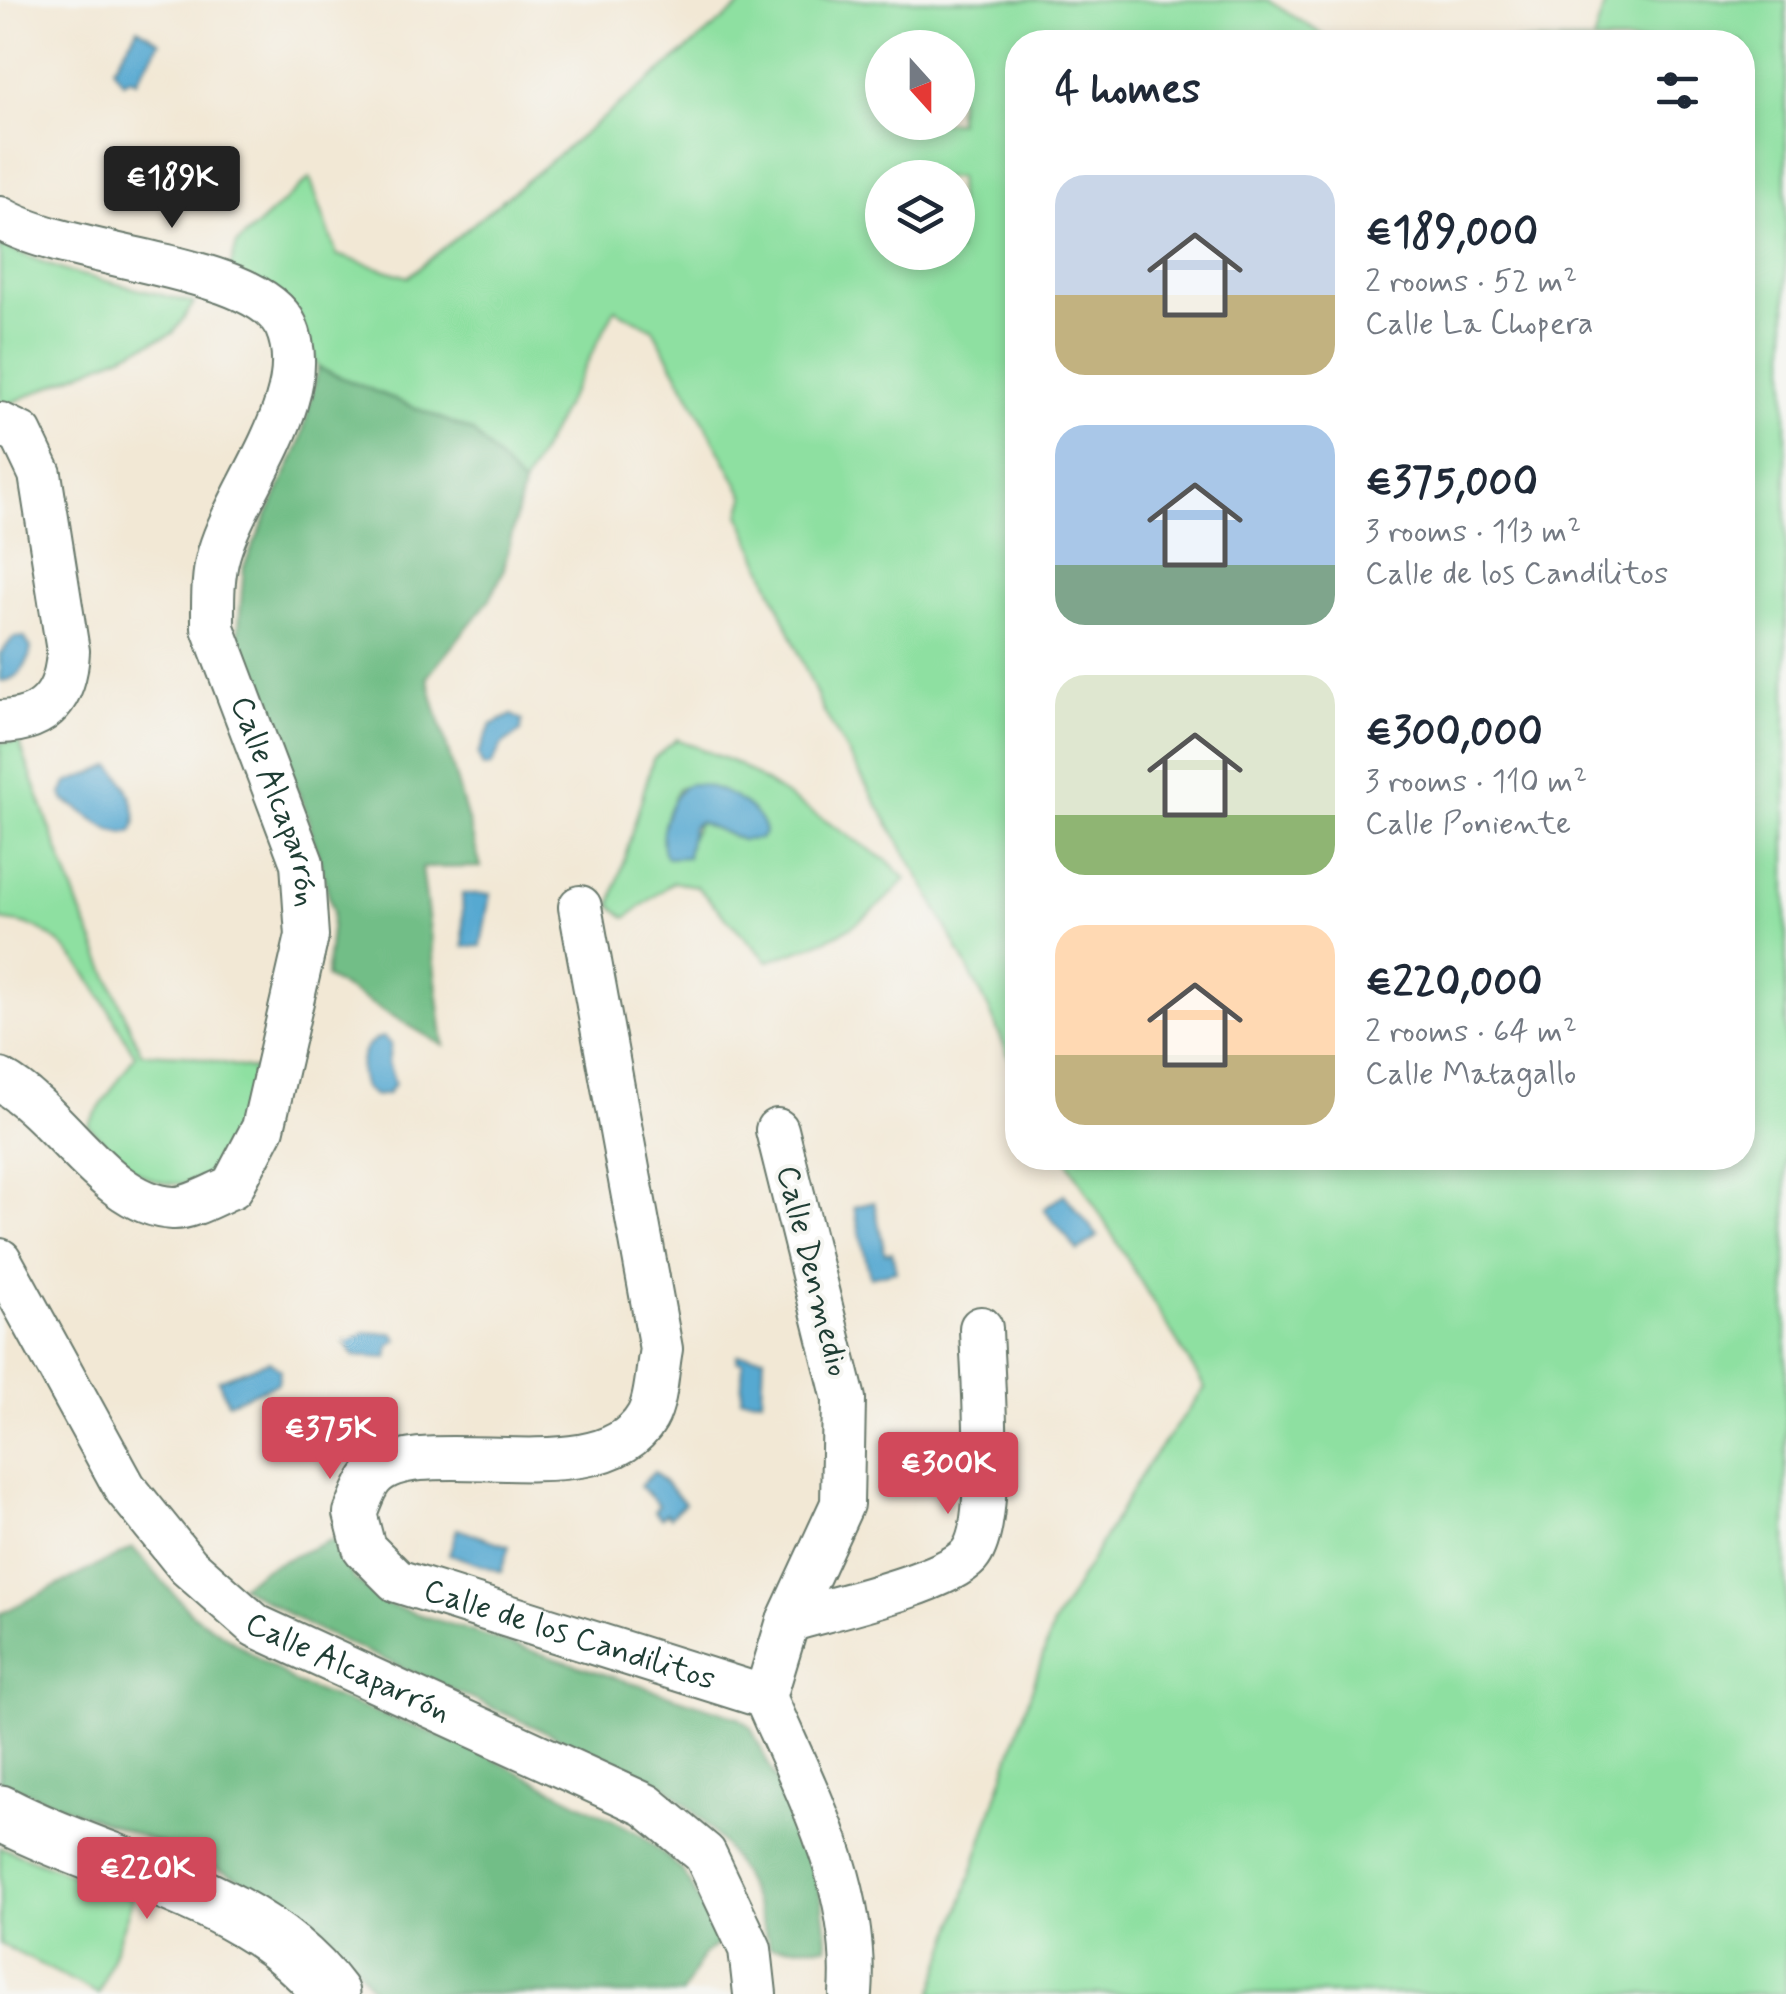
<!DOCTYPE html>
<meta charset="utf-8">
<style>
:root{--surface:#fff;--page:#f2f2f3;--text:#1f2937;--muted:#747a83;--accent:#d1495b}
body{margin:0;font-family:Mynerve,sans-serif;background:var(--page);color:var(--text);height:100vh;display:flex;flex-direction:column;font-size:38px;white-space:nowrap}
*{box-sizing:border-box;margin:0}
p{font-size:32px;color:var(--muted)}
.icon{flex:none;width:55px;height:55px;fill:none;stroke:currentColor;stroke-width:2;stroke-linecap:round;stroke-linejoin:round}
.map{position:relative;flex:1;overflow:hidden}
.sheet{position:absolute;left:1005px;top:30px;width:750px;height:1140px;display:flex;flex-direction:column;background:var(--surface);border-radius:40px;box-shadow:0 5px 15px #0003}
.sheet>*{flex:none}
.needle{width:65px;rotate:159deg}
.controls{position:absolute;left:865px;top:30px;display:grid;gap:20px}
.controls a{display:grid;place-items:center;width:110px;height:110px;border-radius:50%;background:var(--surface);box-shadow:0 5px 15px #0003;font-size:50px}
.price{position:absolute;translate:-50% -85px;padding:0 22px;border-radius:10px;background:var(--accent);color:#fff;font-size:32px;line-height:65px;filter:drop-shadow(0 2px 5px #0008)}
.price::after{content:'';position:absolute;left:50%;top:60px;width:30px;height:22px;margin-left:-15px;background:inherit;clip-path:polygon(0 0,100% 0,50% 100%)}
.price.selected{background:#222;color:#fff}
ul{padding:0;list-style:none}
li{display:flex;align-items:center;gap:30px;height:250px;padding:0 50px}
li span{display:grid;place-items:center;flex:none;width:280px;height:200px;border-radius:30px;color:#555}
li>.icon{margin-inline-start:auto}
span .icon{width:120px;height:120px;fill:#fffc;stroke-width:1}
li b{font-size:42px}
h2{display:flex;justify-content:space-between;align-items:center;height:120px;padding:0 50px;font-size:42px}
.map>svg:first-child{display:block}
.green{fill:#8ee0a1;stroke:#568e6a;stroke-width:2.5;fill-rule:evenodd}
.forest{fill:#72be87;stroke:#487e5e;stroke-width:2.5}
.water{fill:#56a9d1;stroke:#3a7382;stroke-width:2.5}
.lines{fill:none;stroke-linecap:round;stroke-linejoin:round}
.street-casing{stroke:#69796c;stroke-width:46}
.secondary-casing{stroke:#69796c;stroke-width:59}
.street{stroke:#fff;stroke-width:42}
.secondary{stroke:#fff;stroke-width:55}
.labels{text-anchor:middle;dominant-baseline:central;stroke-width:8;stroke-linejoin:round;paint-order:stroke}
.street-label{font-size:32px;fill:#1f3d34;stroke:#f6f6f2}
</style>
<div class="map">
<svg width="1786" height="1994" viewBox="0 0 1786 1994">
<rect width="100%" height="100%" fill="#f6f6f2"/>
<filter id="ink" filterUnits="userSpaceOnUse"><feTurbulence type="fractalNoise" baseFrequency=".01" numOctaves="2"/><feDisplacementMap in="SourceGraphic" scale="20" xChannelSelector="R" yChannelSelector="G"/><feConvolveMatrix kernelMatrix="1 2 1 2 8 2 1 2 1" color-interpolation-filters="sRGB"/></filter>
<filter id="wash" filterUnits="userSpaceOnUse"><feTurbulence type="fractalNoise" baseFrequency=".0048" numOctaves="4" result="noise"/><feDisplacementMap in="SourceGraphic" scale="40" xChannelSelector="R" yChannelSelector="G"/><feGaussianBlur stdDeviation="2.25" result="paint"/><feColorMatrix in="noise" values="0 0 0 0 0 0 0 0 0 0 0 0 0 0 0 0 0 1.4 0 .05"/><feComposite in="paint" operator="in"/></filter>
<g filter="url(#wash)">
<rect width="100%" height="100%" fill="#f2e8d5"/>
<g class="green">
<path d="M748 0H1267L1335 42H1018L1017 1077 989 1009 928 892 823 710 740 515 745 497 653 329 615 309 523 486 472 431 318 368 298 314 230 268 237 244 310 178 337 255 408 277ZM882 48H958V122H882ZM882 178H958V252H882Z"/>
<path d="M1606 0H1786V1994H932L1053 1625 1147 1465 1205 1388 1066 1158H1742V42H1442L1593 41Z"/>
<path d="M0 245 65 271 194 303 173 333 9 404 0 403Z"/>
<path d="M677 739 738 764 889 862 906 879C859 930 833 939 768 961L696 886 673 882 626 918 611 905 653 759ZM689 784 742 840 699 822 691 837 673 799 678 789Z"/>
<path d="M0 742H19L79 907 141 1053 185 1055 256 1070C250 1094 247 1123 237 1145 229 1162 214 1174 197 1180 149 1197 119 1157 88 1125L135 1055C108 1012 86 955 39 929 28 923 12 922 0 920Z"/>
<path d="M0 1847 133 1898 99 1994 0 1944Z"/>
</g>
<g class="forest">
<path d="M318 368 472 431 523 486 503 572 490 599 427 677 481 867 422 868 444 1046 326 977 333 911 306 813 238 636 244 566 300 444Z"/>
<path d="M333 1539 354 1579 386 1604 738 1717 751 1727C781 1795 827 1870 827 1946L770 1947C747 1870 725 1837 663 1784L311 1627 240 1586 264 1569Z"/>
<path d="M133 1548 191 1613 297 1684 466 1745 640 1834 681 1869 722 1941 704 1954 682 1994H375C309 1876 116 1834 0 1781V1614Z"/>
</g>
<g class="water">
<path d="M138 28 160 42 136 81 130 78 123 82 113 68Z"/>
<path d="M24 637 31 648C29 665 18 681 0 681V654L13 638Z"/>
<path d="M512 715 522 721 521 731 502 745 491 766 483 767 478 755 491 725Z"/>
<path d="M111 766C125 776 143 816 132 832 111 840 86 810 65 801L62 794 67 783Z"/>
<path d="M689 784C714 782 760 806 765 832L760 839 742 840 699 822 692 827 687 857 667 858C654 841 670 792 689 784Z"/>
<path d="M462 894H490L481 946 464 947Z"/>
<path d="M383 1037 391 1044 388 1063 395 1083 387 1094 375 1096 364 1088C357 1068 359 1043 383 1037Z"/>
<path d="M1064 1194 1098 1236 1078 1251 1044 1209Z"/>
<path d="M874 1202 885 1253 892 1252 896 1271 870 1277 854 1207Z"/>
<path d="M365 1333H393L398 1340 390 1345 388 1358 354 1356 346 1343Z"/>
<path d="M737 1355 764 1356 762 1399 741 1398 743 1362 737 1361Z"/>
<path d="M269 1361 280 1369 278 1383 228 1403 218 1380Z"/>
<path d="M654 1472 685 1503 670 1517 666 1513 661 1518 654 1511 659 1505 640 1486Z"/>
<path d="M457 1529 509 1546 501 1572 449 1554Z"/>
</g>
</g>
<g filter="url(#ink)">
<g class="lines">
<g class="street-casing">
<g id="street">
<path id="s1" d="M0 218C67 259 257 263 286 326 317 396 239 485 219 553 212 577 213 603 213 628L302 863 307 936 263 1128 232 1187C216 1193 190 1209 173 1208 106 1205 62 1114 0 1080"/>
<path d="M0 424 21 434 40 474 68 651C66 695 47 721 0 722"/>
<path id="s2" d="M580 907 661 1349C657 1368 657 1400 647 1417 600 1499 416 1427 372 1478 364 1487 360 1502 355 1513L364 1548 397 1581 765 1697C807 1793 859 1887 851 1994"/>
<path id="s3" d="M0 1260 125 1488 188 1566 256 1626 646 1805 705 1854 750 1949 755 1994"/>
<path d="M788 1621C828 1609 943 1584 969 1556 996 1525 982 1374 981 1328"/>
<path d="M765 1697 788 1621 842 1504 844 1399 777 1130"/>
</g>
</g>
<g class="secondary-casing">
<path id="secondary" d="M0 1813C109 1870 254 1892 331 1994"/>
</g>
<use href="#street" class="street"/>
<use href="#secondary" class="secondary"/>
</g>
</g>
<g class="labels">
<g class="street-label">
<text stroke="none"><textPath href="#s1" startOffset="815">Calle Alcaparrón</textPath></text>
<text transform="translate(812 1271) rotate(76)">Calle Denmedio</text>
<text stroke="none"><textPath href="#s2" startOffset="1115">Calle de los Candilitos</textPath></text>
<text stroke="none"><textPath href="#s3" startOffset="552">Calle Alcaparrón</textPath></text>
</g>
</g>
</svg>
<div class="controls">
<a><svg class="needle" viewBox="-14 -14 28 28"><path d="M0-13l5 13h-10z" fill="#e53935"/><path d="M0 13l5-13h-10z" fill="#747a83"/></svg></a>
<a><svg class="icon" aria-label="layers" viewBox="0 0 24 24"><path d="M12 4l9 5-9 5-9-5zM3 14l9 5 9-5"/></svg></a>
</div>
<b class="price selected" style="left:172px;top:231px">€189K</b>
<b class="price" style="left:330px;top:1482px">€375K</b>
<b class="price" style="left:948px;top:1517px">€300K</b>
<b class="price" style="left:147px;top:1922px">€220K</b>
<section class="sheet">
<h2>4 homes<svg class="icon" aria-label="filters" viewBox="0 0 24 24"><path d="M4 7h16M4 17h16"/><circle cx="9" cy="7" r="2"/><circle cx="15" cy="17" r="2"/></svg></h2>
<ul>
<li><span style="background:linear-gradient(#c9d6e8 60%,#c2b280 0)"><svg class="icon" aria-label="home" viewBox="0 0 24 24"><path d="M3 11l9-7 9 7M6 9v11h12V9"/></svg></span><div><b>€189,000</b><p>2 rooms · 52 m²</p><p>Calle La Chopera</p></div></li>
<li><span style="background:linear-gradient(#a9c7e8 70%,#7fa58c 0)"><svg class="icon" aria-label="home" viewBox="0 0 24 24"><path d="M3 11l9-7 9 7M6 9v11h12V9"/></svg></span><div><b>€375,000</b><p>3 rooms · 113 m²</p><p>Calle de los Candilitos</p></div></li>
<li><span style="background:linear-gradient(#dfe7d0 70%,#8fb573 0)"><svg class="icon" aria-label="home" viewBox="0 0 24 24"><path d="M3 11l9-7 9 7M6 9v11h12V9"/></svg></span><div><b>€300,000</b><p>3 rooms · 110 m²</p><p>Calle Poniente</p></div></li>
<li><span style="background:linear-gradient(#ffd9b3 65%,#c2b280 0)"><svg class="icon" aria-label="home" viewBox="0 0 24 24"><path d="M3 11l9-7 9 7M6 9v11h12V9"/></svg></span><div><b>€220,000</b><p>2 rooms · 64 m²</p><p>Calle Matagallo</p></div></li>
</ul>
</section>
</div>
